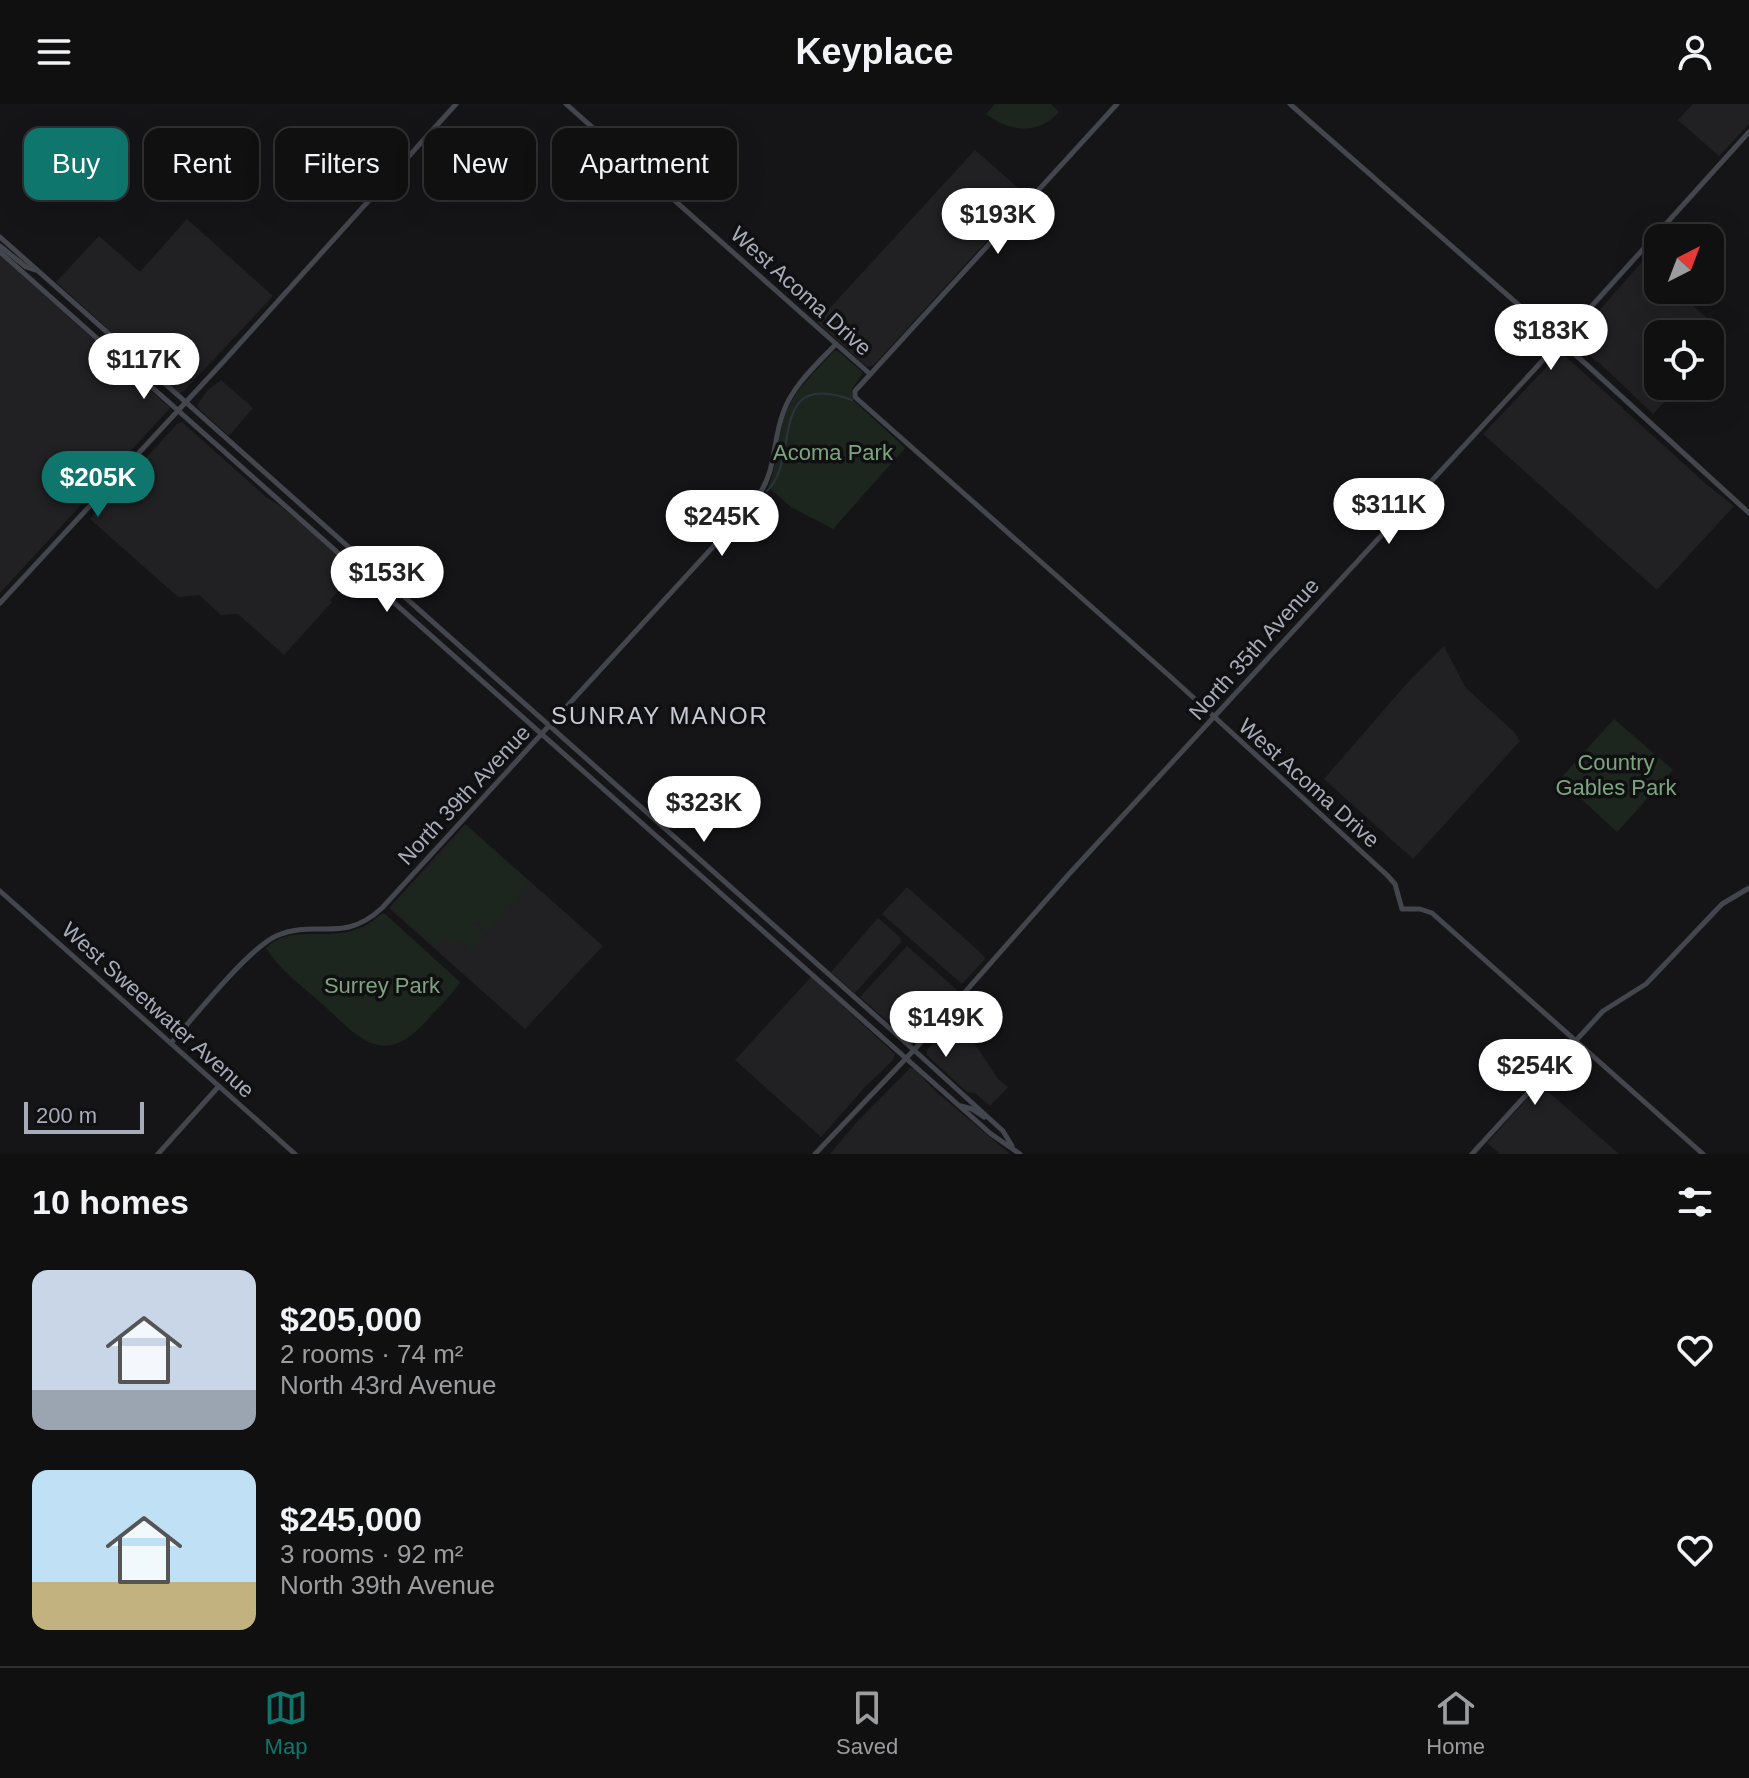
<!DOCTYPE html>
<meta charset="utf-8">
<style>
:root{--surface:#101011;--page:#1e1e1f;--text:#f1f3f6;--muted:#9c9d9f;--line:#303031;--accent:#0f766e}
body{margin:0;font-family:Arial,sans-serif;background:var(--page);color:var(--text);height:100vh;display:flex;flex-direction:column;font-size:30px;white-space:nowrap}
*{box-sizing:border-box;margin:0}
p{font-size:26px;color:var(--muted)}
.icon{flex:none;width:44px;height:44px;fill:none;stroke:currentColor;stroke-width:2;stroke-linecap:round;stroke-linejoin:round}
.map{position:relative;height:1050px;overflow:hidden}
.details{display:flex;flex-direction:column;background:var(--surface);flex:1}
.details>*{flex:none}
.hud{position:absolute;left:24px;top:24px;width:800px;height:72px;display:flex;gap:16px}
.needle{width:52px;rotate:42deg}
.tools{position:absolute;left:1644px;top:120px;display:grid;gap:16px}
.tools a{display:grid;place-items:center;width:80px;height:80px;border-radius:16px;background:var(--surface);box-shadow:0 8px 32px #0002,0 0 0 2px var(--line);font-size:40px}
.scale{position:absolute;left:24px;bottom:20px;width:120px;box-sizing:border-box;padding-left:8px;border:4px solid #a7acb8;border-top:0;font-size:22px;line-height:28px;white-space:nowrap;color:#a7acb8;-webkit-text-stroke:6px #101012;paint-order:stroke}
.price{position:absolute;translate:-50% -68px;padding:0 18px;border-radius:28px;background:#fff;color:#222;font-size:26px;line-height:52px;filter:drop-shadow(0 2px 4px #0008)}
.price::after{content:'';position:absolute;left:50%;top:48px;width:24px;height:18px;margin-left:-12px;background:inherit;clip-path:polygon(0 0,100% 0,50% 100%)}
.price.active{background:var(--accent);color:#fff}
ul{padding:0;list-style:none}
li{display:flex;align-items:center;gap:24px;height:200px;padding:0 32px}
li span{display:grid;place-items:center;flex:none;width:224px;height:160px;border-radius:16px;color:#555}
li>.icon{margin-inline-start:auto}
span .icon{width:96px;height:96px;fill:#fffc;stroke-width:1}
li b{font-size:34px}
h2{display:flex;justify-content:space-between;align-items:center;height:96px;padding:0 32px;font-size:34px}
.tag{padding:0 28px;border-radius:16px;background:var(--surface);box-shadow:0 8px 32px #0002,0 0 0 2px var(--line);font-size:28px;line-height:72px}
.tag.active{background:var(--accent);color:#fff}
header{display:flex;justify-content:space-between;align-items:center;height:104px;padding:0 32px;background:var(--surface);font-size:36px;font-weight:600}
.tab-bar{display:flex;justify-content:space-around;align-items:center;height:112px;border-top:2px solid var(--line);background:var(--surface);font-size:22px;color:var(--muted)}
.tab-bar a{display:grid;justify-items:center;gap:4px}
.tab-bar .active{color:var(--accent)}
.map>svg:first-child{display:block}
.built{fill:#212124}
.green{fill:#1d261e}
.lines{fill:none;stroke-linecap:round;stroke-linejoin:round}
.stream{stroke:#2b343c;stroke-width:2}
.secondary{stroke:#44464d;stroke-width:5}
.labels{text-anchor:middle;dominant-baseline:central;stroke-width:7;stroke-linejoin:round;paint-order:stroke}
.street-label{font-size:22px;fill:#a7acb8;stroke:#101012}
.park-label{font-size:22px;fill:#7da47f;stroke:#101012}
.neighbourhood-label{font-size:24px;letter-spacing:2px;fill:#c8cbd4;stroke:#101012}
</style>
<header><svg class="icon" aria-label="menu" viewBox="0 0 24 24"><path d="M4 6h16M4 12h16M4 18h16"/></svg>Keyplace<svg class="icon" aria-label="person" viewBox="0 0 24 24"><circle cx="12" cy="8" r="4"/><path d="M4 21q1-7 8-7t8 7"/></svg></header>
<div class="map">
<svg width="1749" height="1050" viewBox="0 0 1749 1050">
<rect width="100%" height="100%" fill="#151517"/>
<g class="built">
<path d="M1693 0H1749V20L1719 52 1678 16Z"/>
<path d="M975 46 1025 90 1026 94 874 261 867 263 817 218Z"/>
<path d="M187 115 273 192 184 287 179 289 56 178 99 132 140 168Z"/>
<path d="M0 151 170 304 0 489Z"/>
<path d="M1642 158 1658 171V186H1675L1726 231 1710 248V230H1658V282H1679L1653 310 1605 264 1576 241 1574 235Z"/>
<path d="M1563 250 1706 380 1734 402 1657 486 1483 330 1558 251Z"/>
<path d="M221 276 253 304 229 332 200 306 197 301 208 286Z"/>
<path d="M182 318 266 393 278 400 357 467 330 496 332 498 284 551 238 510 221 511 199 491 178 493 90 415 177 320Z"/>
<path d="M1444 542 1465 583 1514 628 1520 637 1413 755 1324 675 1409 577Z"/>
<path d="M465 720 603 842 525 925 389 804Z"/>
<path d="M907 783 983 851 985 855 962 880 882 810Z"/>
<path d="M878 814 900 833 901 838 855 889 831 868Z"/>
<path d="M907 842 957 886 909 936 860 893Z"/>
<path d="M811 873 895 950 893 956 865 983 821 1033 735 956Z"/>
<path d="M952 919 973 937 998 975 1008 983 990 1002 975 989 967 988 927 951V946Z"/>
<path d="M910 964 915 965 934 986 1010 1050H830L856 1019Z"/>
<path d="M1538 983 1552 991 1619 1050H1500L1487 1039Z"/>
</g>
<g class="green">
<path d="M995 0H1051L1059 8C1039 31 1009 28 986 10Z"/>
<path d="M834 247H838L863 269 852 285V295L905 344 833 425 791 403 768 383C778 360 777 337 784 314 793 287 816 267 834 247Z"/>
<path d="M1614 615 1673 666 1617 728 1560 675Z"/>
<path d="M467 722 530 778 487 827 476 818 473 820 485 831 472 846 460 835 453 843 443 834 435 843 396 808V800Z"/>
<path d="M381 810H385L460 878C452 891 439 903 428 915 382 968 357 931 318 896 300 881 278 864 266 844 288 822 319 834 347 828 360 826 371 819 381 810Z"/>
</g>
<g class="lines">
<path class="stream" d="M767 387C801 356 766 264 852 296"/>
<g class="secondary">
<path d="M566 0 870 270"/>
<path d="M1117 0 855 287V293L1173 575 1387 771 1395 780 1402 805H1420L1432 809 1703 1050"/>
<path d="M1290 0 1587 261 1749 409"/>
<path d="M0 133 914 946 1003 1027 1012 1042"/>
<path d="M0 142 26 163 35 166"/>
<path d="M0 148 991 1030 1020 1050"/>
<path d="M0 499 223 258 456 0"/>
<path d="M0 787 295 1050"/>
<path d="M171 939C195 912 247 846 276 832 316 814 342 841 382 804L755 397C778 365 771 342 783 309 792 282 817 260 836 240"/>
<path d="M961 1002 972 1005 984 1013"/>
<path d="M158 1050 219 982"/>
<path d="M815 1050 914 946 1070 769 1533 267 1749 28"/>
<path d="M1472 1050 1603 907 1646 880 1722 800 1749 784"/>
</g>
</g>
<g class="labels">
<g class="street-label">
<text transform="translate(801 187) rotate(42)">West Acoma Drive</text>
<text transform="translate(1254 545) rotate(-48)">North 35th Avenue</text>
<text transform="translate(1309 679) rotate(42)">West Acoma Drive</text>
<text transform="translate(464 691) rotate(-47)">North 39th Avenue</text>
<text transform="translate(158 906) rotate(42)">West Sweetwater Avenue</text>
</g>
<g class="park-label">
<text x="833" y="348">Acoma Park</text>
<text x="1616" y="658">Country<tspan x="1616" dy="25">Gables Park</tspan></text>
<text x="382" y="881">Surrey Park</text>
</g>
<g class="neighbourhood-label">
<text x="660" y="611">SUNRAY MANOR</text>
</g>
</g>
</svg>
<div class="tools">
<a><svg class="needle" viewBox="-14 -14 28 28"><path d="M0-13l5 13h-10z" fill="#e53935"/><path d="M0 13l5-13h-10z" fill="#9c9d9f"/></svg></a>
<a><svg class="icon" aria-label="locate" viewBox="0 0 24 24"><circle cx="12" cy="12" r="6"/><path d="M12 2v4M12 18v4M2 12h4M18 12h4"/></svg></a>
</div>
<div class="scale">200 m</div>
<b class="price" style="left:998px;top:152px">$193K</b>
<b class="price" style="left:1551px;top:268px">$183K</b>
<b class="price" style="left:144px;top:297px">$117K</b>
<b class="price active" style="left:98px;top:415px">$205K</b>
<b class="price" style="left:1389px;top:442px">$311K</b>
<b class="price" style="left:722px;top:454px">$245K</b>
<b class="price" style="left:387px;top:510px">$153K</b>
<b class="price" style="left:704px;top:740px">$323K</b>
<b class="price" style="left:946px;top:955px">$149K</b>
<b class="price" style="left:1535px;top:1003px">$254K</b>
<div class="hud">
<a class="tag active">Buy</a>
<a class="tag">Rent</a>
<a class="tag">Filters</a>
<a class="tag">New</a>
<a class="tag">Apartment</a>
</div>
</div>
<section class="details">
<h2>10 homes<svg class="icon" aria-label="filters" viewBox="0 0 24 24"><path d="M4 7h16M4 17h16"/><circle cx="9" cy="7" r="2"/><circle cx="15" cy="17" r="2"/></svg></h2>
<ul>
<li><span style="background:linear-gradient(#c9d6e8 75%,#9aa5b1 0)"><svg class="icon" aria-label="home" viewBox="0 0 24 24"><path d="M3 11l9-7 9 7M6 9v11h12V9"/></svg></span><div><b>$205,000</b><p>2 rooms · 74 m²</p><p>North 43rd Avenue</p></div><svg class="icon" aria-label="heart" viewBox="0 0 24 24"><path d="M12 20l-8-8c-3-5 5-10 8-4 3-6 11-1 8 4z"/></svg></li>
<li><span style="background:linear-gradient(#bfe0f5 70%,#c2b280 0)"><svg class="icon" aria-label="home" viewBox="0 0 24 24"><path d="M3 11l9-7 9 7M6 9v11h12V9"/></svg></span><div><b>$245,000</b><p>3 rooms · 92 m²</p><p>North 39th Avenue</p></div><svg class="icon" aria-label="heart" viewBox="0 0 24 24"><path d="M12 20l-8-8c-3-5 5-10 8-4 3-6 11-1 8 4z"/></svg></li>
</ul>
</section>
<nav class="tab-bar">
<a class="active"><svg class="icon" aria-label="map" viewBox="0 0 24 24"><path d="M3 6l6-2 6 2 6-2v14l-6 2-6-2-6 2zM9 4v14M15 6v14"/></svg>Map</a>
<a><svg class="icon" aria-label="saved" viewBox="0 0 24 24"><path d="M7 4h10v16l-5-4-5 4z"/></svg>Saved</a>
<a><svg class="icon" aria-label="home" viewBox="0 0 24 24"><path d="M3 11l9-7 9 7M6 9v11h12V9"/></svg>Home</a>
</nav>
